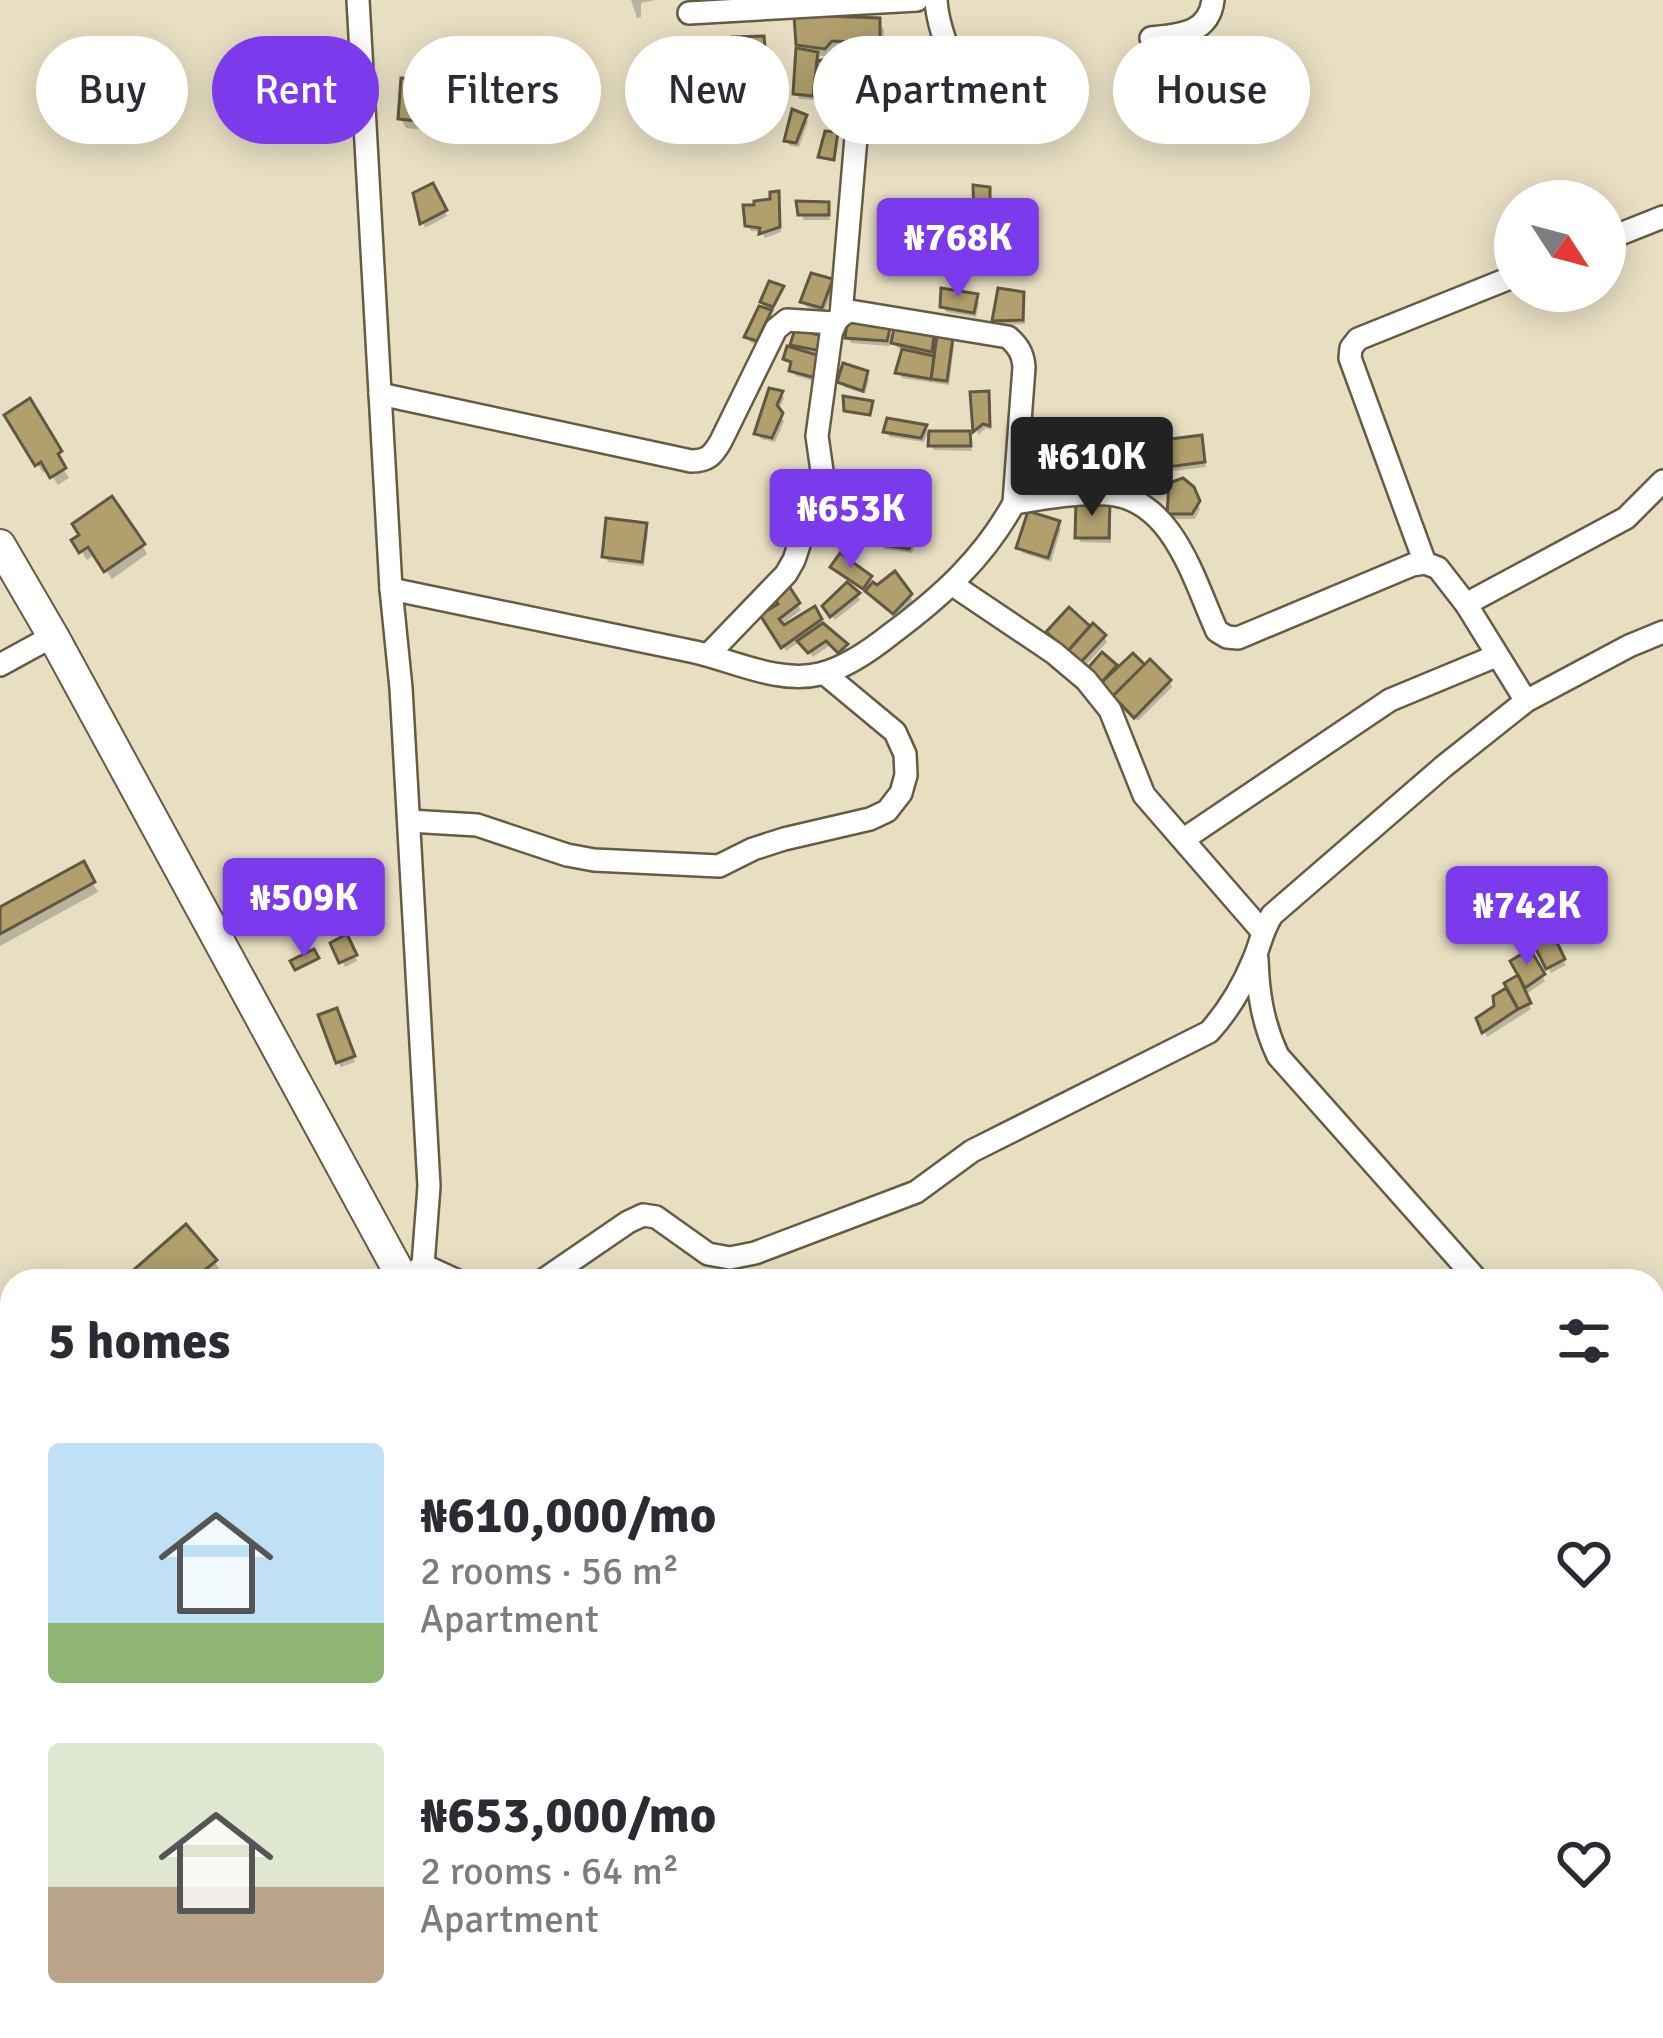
<!DOCTYPE html>
<meta charset="utf-8">
<style>
:root{--surface:#fff;--page:#f7f7f7;--text:#2b2b33;--muted:#7c7c81;--accent:#7c3aed}
body{margin:0;font-family:Signika,sans-serif;background:var(--page);color:var(--text);height:100vh;display:flex;flex-direction:column;font-size:45px;white-space:nowrap}
*{box-sizing:border-box;margin:0}
p{font-size:39px;color:var(--muted)}
.icon{flex:none;width:66px;height:66px;fill:none;stroke:currentColor;stroke-width:2;stroke-linecap:round;stroke-linejoin:round}
.map{position:relative;flex:1;overflow:hidden}
.drawer{position:absolute;left:0px;top:1269px;width:1665px;height:771px;display:flex;flex-direction:column;background:var(--surface);border-radius:36px 36px 0 0;box-shadow:0 6px 30px #0003}
.drawer>*{flex:none}
.top-card{position:absolute;left:36px;top:36px;width:1593px;height:108px;display:flex;gap:24px}
.needle{width:78px;rotate:126deg}
.fabs{position:absolute;left:1494px;top:180px;display:grid;gap:24px}
.fabs a{display:grid;place-items:center;width:132px;height:132px;border-radius:50%;background:var(--surface);box-shadow:0 6px 30px #0003;font-size:60px}
.price{position:absolute;translate:-50% -102px;padding:0 27px;border-radius:12px;background:var(--accent);color:#fff;font-size:39px;line-height:78px;filter:drop-shadow(0 3px 6px #0008)}
.price::after{content:'';position:absolute;left:50%;top:72px;width:36px;height:27px;margin-left:-18px;background:inherit;clip-path:polygon(0 0,100% 0,50% 100%)}
.price.current{background:#222;color:#fff}
ul{padding:0;list-style:none}
li{display:flex;align-items:center;gap:36px;height:300px;padding:0 48px}
li span{display:grid;place-items:center;flex:none;width:336px;height:240px;border-radius:12px;color:#555}
li>.icon{margin-inline-start:auto}
span .icon{width:144px;height:144px;fill:#fffc;stroke-width:1}
li b{font-size:51px}
h2{display:flex;justify-content:space-between;align-items:center;height:144px;padding:0 48px;font-size:51px}
.pill{padding:0 42px;border-radius:54px;background:var(--surface);box-shadow:0 6px 30px #0003;font-size:42px;line-height:108px}
.pill.current{background:var(--accent);color:#fff}
.map>svg:first-child{display:block}
.shadow{fill:#0003}
.building{fill:#b1a06d;stroke:#605840;stroke-width:3}
.lines{fill:none;stroke-linecap:round;stroke-linejoin:round}
.street-casing{stroke:#655c44;stroke-width:26}
.secondary-casing{stroke:#655c44;stroke-width:34}
.street{stroke:#fff;stroke-width:21}
.secondary{stroke:#fff;stroke-width:30}
</style>
<div class="map">
<svg width="1663" height="2038" viewBox="0 0 1663 2038">
<rect width="100%" height="100%" fill="#e8dfc3"/>
<g class="shadow">
<path d="M631 0H655L641 3V17L637 18Z"/>
<path d="M878 21 884 30 883 55 873 51 871 69 860 65 854 55V50L837 49 830 57 816 55 821 63 849 67 852 72V108L824 106 816 93 815 100 799 99 796 93 804 53 799 44Z"/>
<path d="M763 39 766 45 768 74H764L768 82 772 111 740 112 734 101 731 137 696 130 693 125 710 104 731 94 737 105 744 80 739 72Z"/>
<path d="M455 86 460 95 457 133 406 128 401 119Z"/>
<path d="M805 117 808 122 799 147 790 146 787 140Z"/>
<path d="M431 187 447 216 425 228 416 195Z"/>
<path d="M988 190 991 196 992 234 961 233 958 228 978 222Z"/>
<path d="M777 194 780 200 781 232 765 238 762 232 751 231 748 226Z"/>
<path d="M827 205 830 220H804L801 214Z"/>
<path d="M831 282 834 287 825 312 807 307 804 302Z"/>
<path d="M1022 294 1025 300V324L998 325 995 320Z"/>
<path d="M976 297 979 302 976 317 946 312 943 306Z"/>
<path d="M770 312 773 318 760 345 751 343 748 337Z"/>
<path d="M889 331 895 341 932 339 938 350 951 340 954 345 949 385 902 378 899 373 905 350 898 348 891 337 889 346 851 343 848 337Z"/>
<path d="M821 338 823 355 813 353 819 363 817 382 796 376 794 365 787 358 798 352 793 344Z"/>
<path d="M866 374 869 379 865 394 844 387 840 382Z"/>
<path d="M781 393 784 398 778 412 784 421 775 442 761 439 758 433Z"/>
<path d="M973 394H987L990 399 991 430 986 428 978 435Z"/>
<path d="M29 402 64 461 60 464 69 478 58 485 48 470 43 473 8 416Z"/>
<path d="M925 428 928 433 924 442 890 437 886 432Z"/>
<path d="M968 434 972 451 934 450 931 445Z"/>
<path d="M1200 438 1206 467 1173 471 1170 466Z"/>
<path d="M1192 489 1200 509 1195 519H1173L1170 513Z"/>
<path d="M1108 504 1111 509V543L1081 542 1078 537Z"/>
<path d="M1058 524 1061 529 1051 562 1023 553 1020 548Z"/>
<path d="M645 526 648 531 644 566 608 562 605 556Z"/>
<path d="M916 529 919 534 912 553 884 549 881 544Z"/>
<path d="M75 541 142 545 147 554 112 579 95 554 87 560Z"/>
<path d="M833 567 870 578 877 588 895 576 913 601 897 617 871 597 867 590 866 592 836 572Z"/>
<path d="M788 590 801 610 776 629 779 632 814 610 824 627 845 646 848 651 842 656 830 645 813 657 801 641 786 651 764 616 782 605Z"/>
<path d="M857 595 860 600 835 620 826 607Z"/>
<path d="M1069 611 1091 630 1104 636 1107 642 1085 666 1053 638Z"/>
<path d="M1115 666 1118 671 1145 669 1169 681 1172 687 1138 721 1093 676Z"/>
<path d="M82 865 98 892 0 946V910Z"/>
<path d="M1551 937 1566 965 1551 973 1538 946Z"/>
<path d="M346 938 357 961 345 967 334 944Z"/>
<path d="M1529 953 1545 981 1525 995 1531 1009 1487 1037 1480 1019 1498 1007 1496 998 1510 989 1508 984 1522 976Z"/>
<path d="M339 1016 355 1062 341 1067 338 1062Z"/>
<path d="M214 1261 220 1270 207 1281H126Z"/>
</g>
<g class="building">
<path d="M794 15 880 18V48L869 44 867 61 851 56 852 42 832 41 825 49 796 45Z"/>
<path d="M764 36 767 69 736 73 732 37Z"/>
<path d="M796 48 818 52 813 96 793 94Z"/>
<path d="M837 57 841 64H851L850 103 817 101V61Z"/>
<path d="M767 73 771 107H734L735 78Z"/>
<path d="M401 78 457 83 453 125 398 119Z"/>
<path d="M711 87 732 91 729 133 690 125 694 99 708 101Z"/>
<path d="M792 109 807 115 796 143 784 141Z"/>
<path d="M825 131 838 132 834 160 818 157Z"/>
<path d="M433 183 447 210 420 224 413 193Z"/>
<path d="M973 185 990 187V230L955 229 958 219H974Z"/>
<path d="M779 191 780 227 759 234 760 228 745 226 743 205H754V201L770 199V192Z"/>
<path d="M796 201 829 202V215H798Z"/>
<path d="M811 273 833 279 822 308 800 302Z"/>
<path d="M769 281 784 286 773 307 760 302Z"/>
<path d="M941 288 978 294 974 313 940 307Z"/>
<path d="M998 288 1024 292 1023 320 992 321Z"/>
<path d="M759 306 772 310 757 341 744 337Z"/>
<path d="M847 322 890 328 887 341 845 338Z"/>
<path d="M894 328 934 336 932 352 891 343Z"/>
<path d="M795 329 823 336 821 351 790 345Z"/>
<path d="M937 335 953 337 947 381 931 379Z"/>
<path d="M787 346 817 355 816 378 789 371 791 362 783 359Z"/>
<path d="M902 349 934 356 931 379 895 373Z"/>
<path d="M843 363 868 371 863 391 837 382Z"/>
<path d="M769 388 783 391 777 405 783 413 772 438 754 434Z"/>
<path d="M989 391 990 426 983 424 973 432 970 392Z"/>
<path d="M843 396 873 401 870 415 844 411Z"/>
<path d="M30 398 62 451 58 454 66 468 50 478 41 462 35 466 4 415Z"/>
<path d="M887 418 927 425 921 438 883 432Z"/>
<path d="M929 431H970L971 446H928Z"/>
<path d="M1202 435 1205 462 1167 467 1163 440Z"/>
<path d="M1183 478 1194 487 1200 501 1192 514H1167L1169 483Z"/>
<path d="M112 496 145 544 104 572 88 547 79 553 71 540 79 535 72 524Z"/>
<path d="M1076 500 1110 501 1109 538H1075Z"/>
<path d="M1028 511 1060 521 1048 558 1016 548Z"/>
<path d="M606 518 647 523 642 562 602 557Z"/>
<path d="M884 519 918 527 909 549 877 544Z"/>
<path d="M840 553 872 576 863 589 830 567Z"/>
<path d="M895 571 912 594 893 614 865 591 873 582 877 585Z"/>
<path d="M847 582 860 593 830 617 822 606Z"/>
<path d="M789 586 800 603 779 619 784 625 815 606 822 619 781 648 760 615 778 604 774 597Z"/>
<path d="M1069 607 1090 626 1068 651 1046 632Z"/>
<path d="M823 623 848 644 838 653 826 641 808 653 797 641Z"/>
<path d="M1093 623 1106 635 1081 662 1068 651Z"/>
<path d="M1102 652 1117 665 1101 683 1086 670Z"/>
<path d="M1133 653 1145 665 1113 696 1101 683Z"/>
<path d="M1150 659 1171 680 1134 718 1113 696Z"/>
<path d="M84 861 95 882 0 934V907Z"/>
<path d="M1552 932 1565 959 1546 969 1534 945Z"/>
<path d="M347 934 357 955 339 963 330 943Z"/>
<path d="M314 949 319 958 295 970 290 961Z"/>
<path d="M1530 949 1545 974 1525 988 1510 961Z"/>
<path d="M1518 975 1531 1003 1518 1009 1504 983Z"/>
<path d="M1506 988 1518 1009 1482 1033 1476 1018 1494 1006 1493 996Z"/>
<path d="M337 1008 355 1056 336 1063 318 1015Z"/>
<path d="M186 1224 217 1260 192 1281H121Z"/>
</g>
<g class="lines">
<g class="street-casing">
<g id="street">
<path d="M358 0 391 589 401 688 429 1186 423 1265"/>
<path d="M689 13 917 0"/>
<path d="M1151 38C1179 35 1209 34 1213 0"/>
<path d="M1605 240 1663 217"/>
<path d="M841 315 858 114 865 105 873 102 950 115 960 105C961 71 938 36 936 0"/>
<path d="M380 394 691 461C708 461 713 455 721 441L776 329 787 320 834 323"/>
<path d="M1425 563 1350 358 1351 348 1358 339 1515 276"/>
<path d="M953 585 1054 653 1086 680 1110 710 1144 795 1262 931"/>
<path d="M391 589C493 610 594 631 695 652 734 661 779 684 820 674 845 668 871 650 891 634 941 597 984 558 1014 503 1045 498 1076 492 1107 494 1173 498 1194 581 1217 631L1227 637 1238 638 1412 565 1425 563 1438 568 1466 604 1526 701"/>
<path d="M1466 604 1626 518 1663 481"/>
<path d="M708 655 786 574 794 560 819 485 822 471 817 436 831 334C835 322 838 316 850 311L1008 337C1018 346 1023 353 1024 367L1014 503"/>
<path d="M0 665 53 636"/>
<path d="M409 821 477 825 567 855 594 860 719 866 753 849 784 839 870 819 887 811 901 793 906 775 905 754 895 732 824 673"/>
<path d="M1184 839 1390 700 1496 656"/>
<path d="M1257 959C1258 994 1263 1024 1278 1056L1478 1281"/>
<path d="M416 1271 423 1265 458 1281"/>
<path d="M542 1281 628 1222 643 1215 656 1217 708 1254 730 1258 755 1253 916 1192 972 1151 1209 1032C1229 1010 1243 986 1254 959 1261 942 1262 931 1272 915L1443 767 1526 701 1629 646 1663 632"/>
<path d="M1653 1486 1663 1498"/>
<path d="M0 1632 12 1619"/>
<path d="M712 2028 722 2038"/>
<path d="M307 2038 313 2028"/>
<path d="M600 2038 605 2028"/>
<path d="M1643 2038 1663 2022"/>
</g>
</g>
<g class="secondary-casing">
<g id="secondary">
<path d="M0 545 53 636 404 1281"/>
<path d="M869 2028 877 2038"/>
</g>
</g>
<use href="#street" class="street"/>
<use href="#secondary" class="secondary"/>
</g>
</svg>
<div class="fabs">
<a><svg class="needle" viewBox="-14 -14 28 28"><path d="M0-13l5 13h-10z" fill="#e53935"/><path d="M0 13l5-13h-10z" fill="#7c7c81"/></svg></a>
</div>
<b class="price" style="left:958px;top:300px">₦768K</b>
<b class="price current" style="left:1092px;top:519px">₦610K</b>
<b class="price" style="left:851px;top:571px">₦653K</b>
<b class="price" style="left:304px;top:960px">₦509K</b>
<b class="price" style="left:1527px;top:968px">₦742K</b>
<div class="top-card">
<a class="pill">Buy</a>
<a class="pill current">Rent</a>
<a class="pill">Filters</a>
<a class="pill">New</a>
<a class="pill">Apartment</a>
<a class="pill">House</a>
</div>
<section class="drawer">
<h2>5 homes<svg class="icon" aria-label="filters" viewBox="0 0 24 24"><path d="M4 7h16M4 17h16"/><circle cx="9" cy="7" r="2"/><circle cx="15" cy="17" r="2"/></svg></h2>
<ul>
<li><span style="background:linear-gradient(#bfe0f5 75%,#8fb573 0)"><svg class="icon" aria-label="home" viewBox="0 0 24 24"><path d="M3 11l9-7 9 7M6 9v11h12V9"/></svg></span><div><b>₦610,000/mo</b><p>2 rooms · 56 m²</p><p>Apartment</p></div><svg class="icon" aria-label="heart" viewBox="0 0 24 24"><path d="M12 20l-8-8c-3-5 5-10 8-4 3-6 11-1 8 4z"/></svg></li>
<li><span style="background:linear-gradient(#dfe7d0 60%,#b9a48a 0)"><svg class="icon" aria-label="home" viewBox="0 0 24 24"><path d="M3 11l9-7 9 7M6 9v11h12V9"/></svg></span><div><b>₦653,000/mo</b><p>2 rooms · 64 m²</p><p>Apartment</p></div><svg class="icon" aria-label="heart" viewBox="0 0 24 24"><path d="M12 20l-8-8c-3-5 5-10 8-4 3-6 11-1 8 4z"/></svg></li>
</ul>
</section>
</div>
